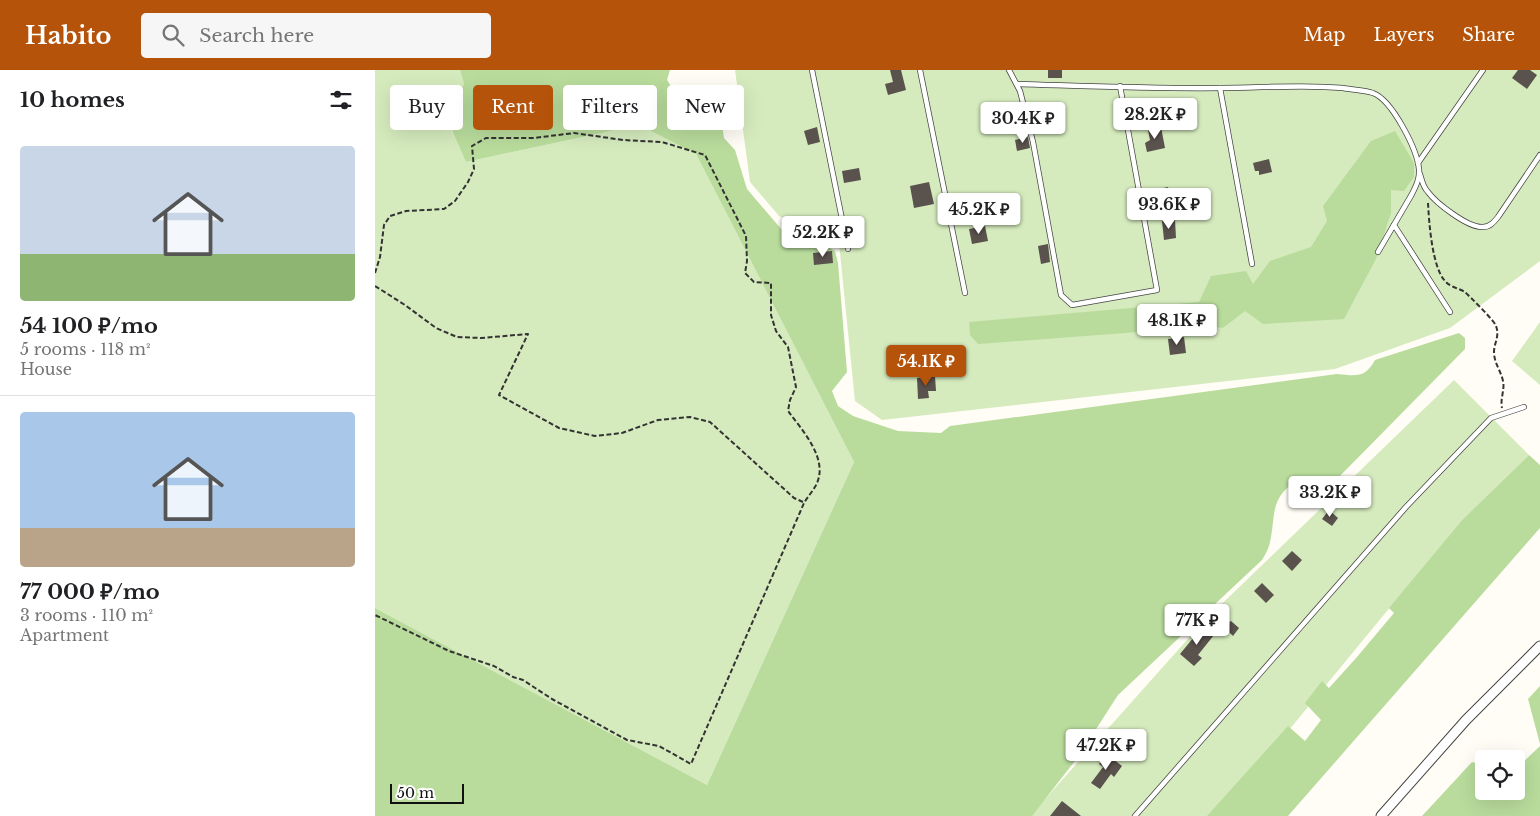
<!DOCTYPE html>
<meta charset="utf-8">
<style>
:root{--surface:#fff;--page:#f6f6f6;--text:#202124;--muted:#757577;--line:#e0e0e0;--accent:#b45309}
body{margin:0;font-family:"Libre Baskerville",serif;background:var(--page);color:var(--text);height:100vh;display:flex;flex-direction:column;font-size:19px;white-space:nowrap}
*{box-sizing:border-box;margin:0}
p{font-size:16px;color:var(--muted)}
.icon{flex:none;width:28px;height:28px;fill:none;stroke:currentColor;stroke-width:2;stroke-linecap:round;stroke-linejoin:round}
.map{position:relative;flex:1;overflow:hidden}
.details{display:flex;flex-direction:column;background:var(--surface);width:375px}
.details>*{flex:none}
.hud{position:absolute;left:15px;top:15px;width:475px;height:45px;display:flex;gap:10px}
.fabs{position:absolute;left:1100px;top:680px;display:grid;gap:10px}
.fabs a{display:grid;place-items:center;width:50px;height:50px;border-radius:5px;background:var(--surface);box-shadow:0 5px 20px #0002;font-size:25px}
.scale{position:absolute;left:15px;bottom:12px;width:74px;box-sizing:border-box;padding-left:5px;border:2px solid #111;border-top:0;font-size:14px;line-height:18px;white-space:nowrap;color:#111;-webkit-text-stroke:4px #fff;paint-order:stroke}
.price{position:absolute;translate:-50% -42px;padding:0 11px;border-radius:5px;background:#fff;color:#222;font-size:16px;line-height:32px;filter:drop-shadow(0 1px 2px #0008)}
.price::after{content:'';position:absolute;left:50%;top:30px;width:15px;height:11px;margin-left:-8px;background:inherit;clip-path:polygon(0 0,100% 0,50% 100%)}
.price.on{background:var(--accent);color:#fff}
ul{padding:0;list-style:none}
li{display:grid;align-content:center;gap:10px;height:265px;padding:0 20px}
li+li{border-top:1px solid var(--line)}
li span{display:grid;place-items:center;height:155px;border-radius:5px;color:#555}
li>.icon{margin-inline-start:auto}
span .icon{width:90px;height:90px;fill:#fffc;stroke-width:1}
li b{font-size:21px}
h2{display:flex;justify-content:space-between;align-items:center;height:60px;padding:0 20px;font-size:21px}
.pill{padding:0 18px;border-radius:5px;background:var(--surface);box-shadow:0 5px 20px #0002;font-size:18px;line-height:45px}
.pill.on{background:var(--accent);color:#fff}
header{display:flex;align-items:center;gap:30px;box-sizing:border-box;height:70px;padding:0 25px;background:var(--accent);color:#fff}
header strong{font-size:24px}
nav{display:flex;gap:28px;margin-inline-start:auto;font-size:18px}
.search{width:350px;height:45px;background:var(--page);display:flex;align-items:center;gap:12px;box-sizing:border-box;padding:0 18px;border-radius:5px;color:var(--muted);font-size:19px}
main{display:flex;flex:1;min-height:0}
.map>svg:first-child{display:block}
.green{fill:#d5ebbd}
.forest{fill:#b9dc9c}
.building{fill:#5a524d}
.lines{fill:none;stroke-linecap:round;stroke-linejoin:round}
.service-casing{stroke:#444;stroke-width:6}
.minor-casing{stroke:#444;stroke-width:11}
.path{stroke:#333;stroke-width:2;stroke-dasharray:5 2.5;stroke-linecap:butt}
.service{stroke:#fff;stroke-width:4.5}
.minor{stroke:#fff;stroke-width:9}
</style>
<header>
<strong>Habito</strong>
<div class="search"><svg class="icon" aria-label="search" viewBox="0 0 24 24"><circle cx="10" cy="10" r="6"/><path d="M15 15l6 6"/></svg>Search here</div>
<nav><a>Map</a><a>Layers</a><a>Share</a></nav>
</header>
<main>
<section class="details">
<h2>10 homes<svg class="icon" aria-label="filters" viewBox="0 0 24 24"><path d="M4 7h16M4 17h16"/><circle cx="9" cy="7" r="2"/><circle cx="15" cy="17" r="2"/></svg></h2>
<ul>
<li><span style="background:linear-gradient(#c9d6e8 70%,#8fb573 0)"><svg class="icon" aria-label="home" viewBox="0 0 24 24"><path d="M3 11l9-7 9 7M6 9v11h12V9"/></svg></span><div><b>54 100 ₽/mo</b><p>5 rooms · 118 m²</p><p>House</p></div></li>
<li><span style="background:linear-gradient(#a9c7e8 75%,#b9a48a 0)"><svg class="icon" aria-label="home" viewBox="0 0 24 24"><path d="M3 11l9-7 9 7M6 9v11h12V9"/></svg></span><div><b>77 000 ₽/mo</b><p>3 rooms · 110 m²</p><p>Apartment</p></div></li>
</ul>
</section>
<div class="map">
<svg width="1165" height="746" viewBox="0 0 1165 746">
<rect width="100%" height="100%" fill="#fffdf5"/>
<g class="green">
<path d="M0 0H85L89 14 81 29 91 92 264 55 321 84 479 392 332 715 0 538Z"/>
<path d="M360 0H1165V191L1075 258 960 299 507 350 480 331 464 173 404 146 375 112Z"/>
<path d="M1165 252V315L1137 291Z"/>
<path d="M1079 310 1154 385 1087 450 843 746H655L828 552Z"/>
</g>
<g class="forest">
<path d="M85 0H295L292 10 324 57 342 51 347 55 349 68 360 80 372 119 407 160 446 173 460 181 463 193 472 302 457 321 463 336 478 346 523 361 566 363 575 356 962 304C982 306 990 308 1000 290L1084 263 1090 268V279L959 412 947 415 922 410C894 429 901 445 895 472 894 478 890 485 887 490L743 625 703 687 657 746H0V538L332 715 479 392 321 84 264 55 91 92 78 62 81 29 89 14Z"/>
<path d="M1020 61 1039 93V107L1029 121 1016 120V143L1001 189 969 249 888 254 870 241 848 258 813 253 763 262 603 274 595 265 594 252 824 232 836 206 871 201 878 214 895 191 936 177 952 151 948 136 996 71Z"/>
<path d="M1154 385 1165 395V458L913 746H832L913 656 930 671 946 650 930 633 947 611 954 618 982 587 1019 543 1014 538 1087 450Z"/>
<path d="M1165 616V674L1153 629Z"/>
<path d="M1165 676V746H1047L1097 692 1109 695V721H1141V699Z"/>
</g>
<g class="building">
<path d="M515 0H526L531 20 513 25 510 14 518 12Z"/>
<rect x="673" y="0" width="14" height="8"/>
<path d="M1143 0H1155L1162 5 1152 19 1137 8Z"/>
<path d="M442 57 445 72 433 75 429 61Z"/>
<path d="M786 57 790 78 772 82 770 73 775 70 773 60Z"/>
<path d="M653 67 655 78 642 81 640 70Z"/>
<path d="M894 89 897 102 884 105V101H880L878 93Z"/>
<path d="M484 98 486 110 469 113 467 101Z"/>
<path d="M554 112 559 134 539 138 535 116Z"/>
<path d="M793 117 796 131 782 134 779 120Z"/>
<path d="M800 150 801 168 789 170 787 151Z"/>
<path d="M610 156 613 171 597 174 594 159Z"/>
<path d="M673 174 675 192 666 194 663 176Z"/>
<path d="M457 181 458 193 439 195 438 183Z"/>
<path d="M809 267 811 283 795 285 793 269Z"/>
<path d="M560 306 561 321H553L554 328 543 329 542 308Z"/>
<path d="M954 440 963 448 957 456 947 449Z"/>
<path d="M917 481 927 490 917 501 907 491Z"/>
<path d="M887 513 899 525 891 533 879 521Z"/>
<path d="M856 551 864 558 858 566 848 556Z"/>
<path d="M828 556 839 565 823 585 827 588 819 596 805 584Z"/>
<path d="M732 684 747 696 739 707 736 704 725 719 716 713 728 697 724 694Z"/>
<path d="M687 731 706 746H675Z"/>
</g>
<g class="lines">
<g class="service-casing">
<g id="service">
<path d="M437 0 473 179"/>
<path d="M545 0 590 223"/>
<path d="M634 0 645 21 658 72 686 225 697 235 782 220 745 16"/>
<path d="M642 14C711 16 779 19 847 18 887 18 928 14 968 18 978 20 989 20 998 23 1017 30 1042 79 1044 99 1045 108 1041 116 1037 124L1003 182"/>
<path d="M845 18 877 194"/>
<path d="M1043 93 1108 0"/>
<path d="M1045 104C1047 111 1048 117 1053 122 1061 133 1093 158 1108 157 1115 157 1119 152 1123 147L1165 85"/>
<path d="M1019 155 1075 242"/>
<path d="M760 746 1031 437 1116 348 1149 337"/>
</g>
</g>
<g class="minor-casing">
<path id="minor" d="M1006 746 1091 650 1165 576"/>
</g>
<g class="path">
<path d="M1053 133C1054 152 1057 197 1070 211 1075 217 1083 218 1090 222 1095 227 1119 250 1121 256 1125 266 1119 273 1119 282 1119 293 1126 301 1128 311 1130 320 1125 328 1127 338"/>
<path d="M0 203 5 187 9 155 15 146 31 141 69 139 80 131 93 112 99 99 97 76 111 68H159L199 63 248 70 287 72 330 85 371 166 372 191 370 203 379 212 396 213V245L401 261 413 277 421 317 415 330 413 341C427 360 453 388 442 413 439 420 433 426 429 433L316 694 284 676 252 670 177 629 148 610 138 607 119 596 74 581 0 545"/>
<path d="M0 216 30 235 61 258 82 267 106 268 153 264 124 325 184 358 220 366 247 363 283 350 315 347 335 352 419 428 428 432"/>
</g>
<use href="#service" class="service"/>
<use href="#minor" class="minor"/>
</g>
</svg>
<div class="fabs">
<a><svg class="icon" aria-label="locate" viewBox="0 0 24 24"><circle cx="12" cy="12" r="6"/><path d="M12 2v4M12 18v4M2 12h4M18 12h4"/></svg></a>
</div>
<div class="scale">50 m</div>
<b class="price" style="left:780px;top:70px">28.2K ₽</b>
<b class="price" style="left:648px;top:74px">30.4K ₽</b>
<b class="price" style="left:794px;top:160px">93.6K ₽</b>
<b class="price" style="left:604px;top:165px">45.2K ₽</b>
<b class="price" style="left:448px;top:188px">52.2K ₽</b>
<b class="price" style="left:802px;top:276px">48.1K ₽</b>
<b class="price on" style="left:551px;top:317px">54.1K ₽</b>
<b class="price" style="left:955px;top:448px">33.2K ₽</b>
<b class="price" style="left:822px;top:576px">77K ₽</b>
<b class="price" style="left:731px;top:701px">47.2K ₽</b>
<div class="hud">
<a class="pill">Buy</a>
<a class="pill on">Rent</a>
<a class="pill">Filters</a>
<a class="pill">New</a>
</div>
</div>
</main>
